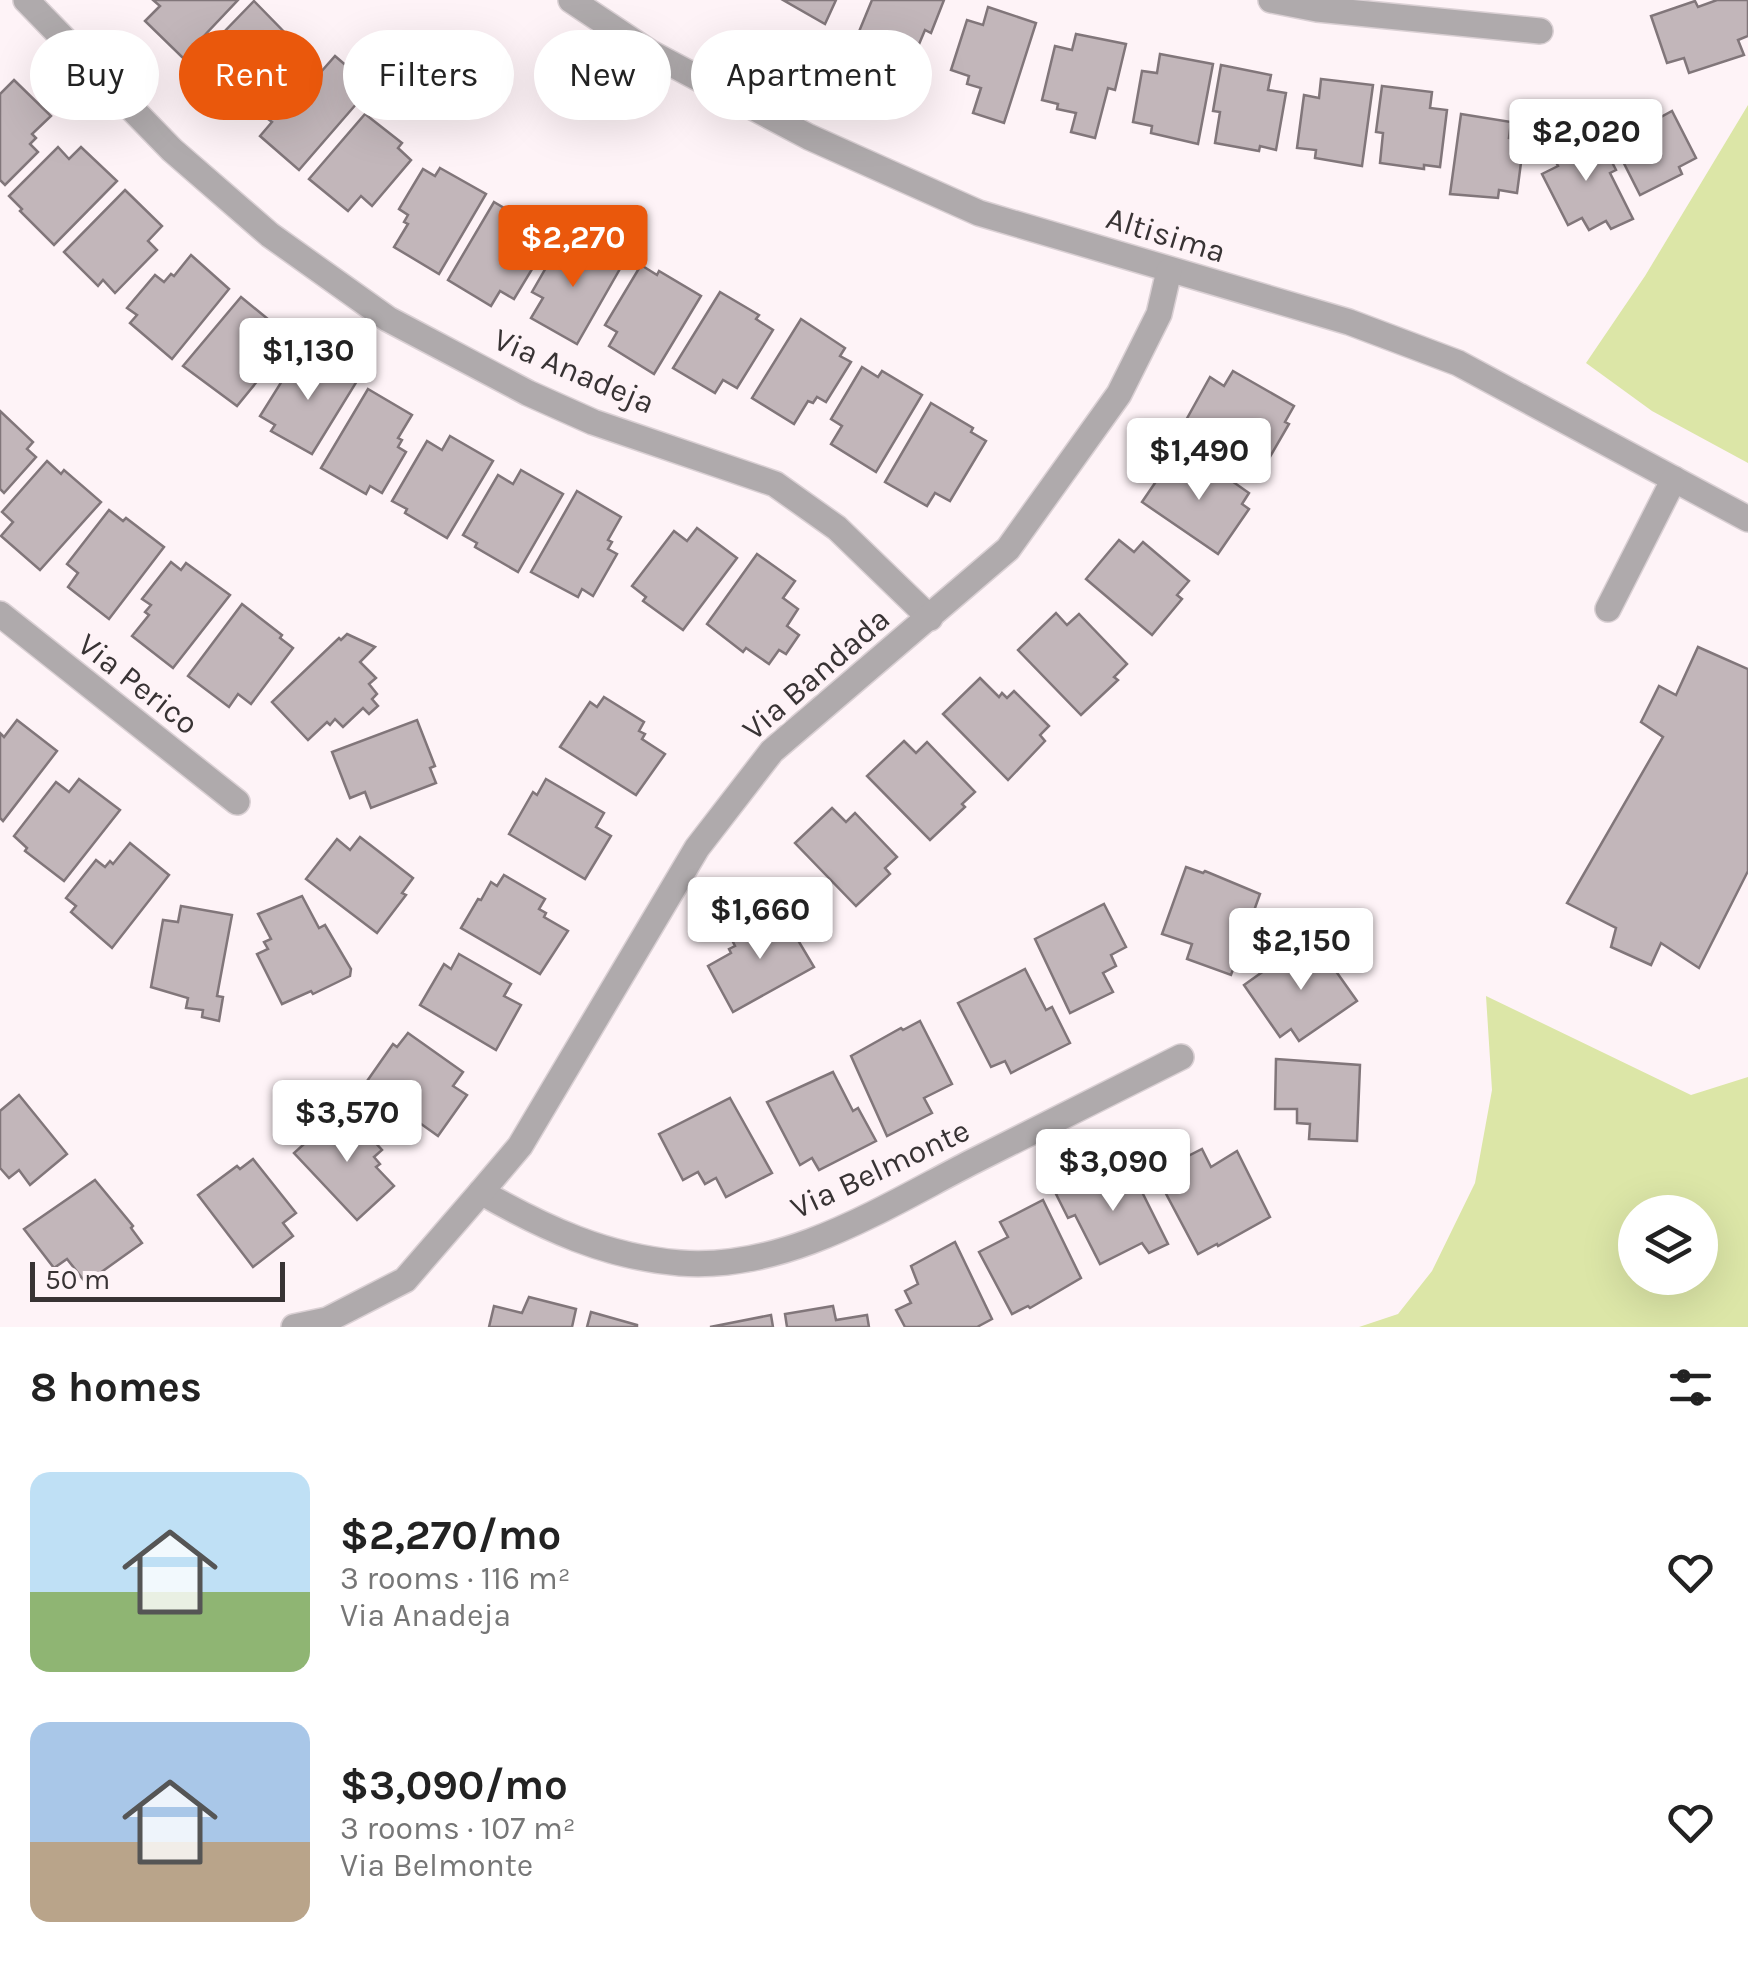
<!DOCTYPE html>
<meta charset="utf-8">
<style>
:root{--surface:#fff;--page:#f2f2f2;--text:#222;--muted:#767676;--accent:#ea580c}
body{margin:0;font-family:Karla,sans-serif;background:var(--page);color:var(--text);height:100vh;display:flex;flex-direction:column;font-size:38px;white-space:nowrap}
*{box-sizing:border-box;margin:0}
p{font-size:32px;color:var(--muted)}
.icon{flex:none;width:55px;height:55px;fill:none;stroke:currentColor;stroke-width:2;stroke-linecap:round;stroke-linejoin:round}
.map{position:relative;height:1327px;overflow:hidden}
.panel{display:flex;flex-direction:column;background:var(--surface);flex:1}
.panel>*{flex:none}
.guide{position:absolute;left:30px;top:30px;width:1000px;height:90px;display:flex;gap:20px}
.tools{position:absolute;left:1618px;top:1195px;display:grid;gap:20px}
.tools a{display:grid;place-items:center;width:100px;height:100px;border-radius:50%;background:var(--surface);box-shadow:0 10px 40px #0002;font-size:50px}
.scale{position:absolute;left:30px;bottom:25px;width:255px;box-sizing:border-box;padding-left:10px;border:5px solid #383334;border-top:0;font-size:28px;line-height:35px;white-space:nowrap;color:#383334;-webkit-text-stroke:8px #fef3f7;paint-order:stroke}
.price{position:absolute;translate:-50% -85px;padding:0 22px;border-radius:10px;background:#fff;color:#222;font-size:32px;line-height:65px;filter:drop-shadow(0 2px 5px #0008)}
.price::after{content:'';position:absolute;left:50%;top:60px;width:30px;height:22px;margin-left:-15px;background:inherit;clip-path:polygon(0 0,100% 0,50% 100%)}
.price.active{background:var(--accent);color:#fff}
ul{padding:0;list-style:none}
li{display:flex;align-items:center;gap:30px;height:250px;padding:0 30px}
li span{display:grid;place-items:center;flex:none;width:280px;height:200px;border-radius:20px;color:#555}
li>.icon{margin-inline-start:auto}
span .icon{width:120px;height:120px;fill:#fffc;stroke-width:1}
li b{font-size:42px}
h2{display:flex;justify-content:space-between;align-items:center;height:120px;padding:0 30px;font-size:42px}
.tag{padding:0 35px;border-radius:45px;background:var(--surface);box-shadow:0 10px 40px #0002;font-size:35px;line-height:90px}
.tag.active{background:var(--accent);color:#fff}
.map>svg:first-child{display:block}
.green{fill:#dce6a7;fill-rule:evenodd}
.building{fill:#c2b6ba;stroke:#81767a;stroke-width:2.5}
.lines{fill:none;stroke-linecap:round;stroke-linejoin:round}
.minor-casing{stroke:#dad0d4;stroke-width:28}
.minor{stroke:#afaaac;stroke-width:25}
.labels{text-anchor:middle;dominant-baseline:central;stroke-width:10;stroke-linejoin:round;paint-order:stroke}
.street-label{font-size:32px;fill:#383334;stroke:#fef3f7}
</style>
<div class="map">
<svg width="1748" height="1327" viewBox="0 0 1748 1327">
<rect width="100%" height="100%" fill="#fef3f7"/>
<g class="green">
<path d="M1748 105V463L1652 411 1586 363 1645 276Z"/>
<path d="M1486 996 1691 1095 1748 1077V1327H1359L1398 1314 1432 1271 1475 1183 1492 1090ZM1700 1212V1278H1635V1212Z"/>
</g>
<g class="building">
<path d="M153 0H238L183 58 145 21 160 6Z"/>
<path d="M783 0H836L825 24Z"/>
<path d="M872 0H944L931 33 925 30 906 75 885 66 891 52 872 44 873 40 858 34Z"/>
<path d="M1717 0H1748V36L1738 40 1744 55 1689 73 1684 58 1667 63 1651 16 1695 1 1698 7Z"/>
<path d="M254 1 292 40 286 46 295 54 261 89 254 81 248 87 245 84 227 102 191 66Z"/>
<path d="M988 7 1036 23 1004 123 973 113 981 88 967 84 969 76 951 70 967 20 983 25Z"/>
<path d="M1076 34 1126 44 1115 90 1108 88 1095 138 1071 132 1076 113 1057 109 1058 104 1042 100 1055 46 1072 50Z"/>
<path d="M1160 54 1213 64 1198 144 1151 133 1152 126 1133 122 1142 71 1157 73Z"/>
<path d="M335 56 371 87 299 170 260 136 272 122 260 113 307 62 320 73Z"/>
<path d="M1221 65 1271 75 1268 90 1286 93 1276 150 1260 146 1259 151 1215 143 1220 112 1213 111Z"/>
<path d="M1321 79 1373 85 1362 166 1315 158 1316 150 1297 148 1304 95 1319 98Z"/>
<path d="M14 80 51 116 32 134 36 138 30 144 38 152 5 185 0 180V94Z"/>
<path d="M1382 86 1432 92 1430 108 1447 110 1440 167 1424 165V169L1380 163 1383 133 1376 132Z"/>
<path d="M1650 101 1659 118 1672 111 1696 158 1679 167 1682 174 1640 195 1604 124Z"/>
<path d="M365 114 402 143 398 148 411 160 372 206 361 196 348 211 309 179Z"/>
<path d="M1461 114 1511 122 1509 138 1524 140 1517 193 1499 190 1498 198 1450 194Z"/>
<path d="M1595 129 1616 170 1610 173 1633 219 1611 229 1606 221 1589 230 1582 218 1568 225 1542 174 1558 166 1550 151Z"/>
<path d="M58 147 69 159 81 147 117 181 54 245 20 211 22 209 9 196Z"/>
<path d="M440 168 486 194 439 274 394 247 408 224 404 222 408 215 399 209 423 169 435 176Z"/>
<path d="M125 190 162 226 148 241 157 250 115 293 103 280 98 286 64 252Z"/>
<path d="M494 202 536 227 534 232 549 241 514 299 500 291 491 306 448 280Z"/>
<path d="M562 240 578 249 581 244 621 267 577 344 531 318 543 298 532 292Z"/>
<path d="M191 255 229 289 172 359 130 323 137 315 127 308 155 275 164 282 171 274 174 276Z"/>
<path d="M641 265 657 275 659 271 701 296 654 374 609 346 617 332 605 325Z"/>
<path d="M720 292 759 315 756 319 773 330 737 388 723 380 715 393 673 368Z"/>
<path d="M241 297 280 329 269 342 281 352 237 406 183 366Z"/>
<path d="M801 319 845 348 840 356 851 362 826 402 817 397 813 403 808 401 794 424 752 398Z"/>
<path d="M315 355 357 381 312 454 271 431 275 425 260 416 292 365 304 373Z"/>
<path d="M862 367 878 377 882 371 922 395 876 472 831 444 842 426 831 419Z"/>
<path d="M1233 371 1294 406 1285 422 1289 424 1264 467 1185 422 1210 377 1224 386Z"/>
<path d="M368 389 412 415 398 438 402 440 398 447 406 452 382 493 370 486 366 494 321 468Z"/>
<path d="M931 403 973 428 971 432 986 441 950 501 935 493 927 506 885 482Z"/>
<path d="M0 411 33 442 27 449 36 457 4 493 0 489Z"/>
<path d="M450 436 493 461 447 538 405 513 407 509 392 501 427 441 442 450Z"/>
<path d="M1172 458 1194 473 1196 470 1202 474 1209 465 1249 493 1242 504 1249 509 1218 554 1142 502Z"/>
<path d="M47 461 61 474 64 470 101 502 40 570 1 536 13 522 2 512Z"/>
<path d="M521 470 563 494 518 572 475 547 477 543 463 535 498 475 513 484Z"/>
<path d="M577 491 621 517 608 540 612 542 608 549 617 554 593 596 582 589 578 597 531 572Z"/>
<path d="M109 510 123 521 126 518 164 547 109 619 68 587 78 573 67 564Z"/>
<path d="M697 528 737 558 683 630 643 601 646 597 632 586 674 531 687 541Z"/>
<path d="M1119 540 1134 552 1143 542 1189 581 1177 595 1182 599 1152 635 1086 579Z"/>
<path d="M757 554 795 581 783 598 798 609 787 626 799 635 786 654 779 650 769 664 746 648 743 652 707 624Z"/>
<path d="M171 562 181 570 186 563 230 595 173 668 132 636 149 615 145 612 151 605 142 599Z"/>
<path d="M242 604 282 635 280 638 293 648 251 704 238 694 229 707 188 676Z"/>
<path d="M1056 613 1067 625 1079 614 1127 664 1114 677 1118 680 1081 715 1018 650Z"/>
<path d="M347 634 375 647 360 662 376 678 369 684 377 694 372 699 378 706 369 714 363 708 343 727 335 719 330 725 327 722 308 740 272 702 339 638 341 640Z"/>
<path d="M1698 647 1748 669V871L1699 968 1661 943 1651 965 1611 947 1616 928 1567 903 1663 737 1641 722 1659 686 1676 695Z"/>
<path d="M980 678 999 697 1002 693 1007 698 1014 691 1049 726 1040 735 1045 741 1008 780 943 714Z"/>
<path d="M604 697 644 722 639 731 645 734 642 739 665 754 636 795 560 747 590 702 597 707Z"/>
<path d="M17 720 57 751 3 821 0 818V733L4 737Z"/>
<path d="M417 720 435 766 430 768 436 783 371 808 365 792 350 798 332 752Z"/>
<path d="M904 741 916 753 927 742 975 792 962 804 965 807 930 840 867 776Z"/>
<path d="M79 779 120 810 64 881 25 851 27 848 14 836 56 782 69 792Z"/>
<path d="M546 779 604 813 596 827 611 836 585 879 509 834 533 792 537 795Z"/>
<path d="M832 808 846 822 855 813 897 857 885 868 890 874 856 906 795 843Z"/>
<path d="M360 837 413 878 402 893 406 895 377 933 306 879 337 839 350 850Z"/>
<path d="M130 843 169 875 112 948 71 912 76 906 66 898 96 860 105 867 110 861 113 864Z"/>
<path d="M1186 867 1203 873 1205 871 1260 894 1231 975 1187 959 1192 944 1162 934Z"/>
<path d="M504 875 545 899 539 909 546 913 544 917 568 931 540 974 461 928 478 899 481 900 491 882 497 886Z"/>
<path d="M302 896 319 928 325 925 351 969 350 976 313 994 311 991 282 1004 257 954 268 949 264 942 271 939 258 914Z"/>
<path d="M1104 904 1126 947 1111 955 1116 966 1103 973 1113 992 1070 1013 1035 939Z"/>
<path d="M181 906 232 915 217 996 223 997 219 1021 202 1017 203 1010 186 1008 188 998 151 987 163 920 178 922Z"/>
<path d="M772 912 779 924 786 920 814 967 733 1012 708 966 731 953 729 949 735 946 730 936Z"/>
<path d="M1316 943 1357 1001 1299 1041 1291 1029 1280 1037 1244 985 1275 963 1279 968Z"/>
<path d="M459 954 511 984 504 996 521 1005 496 1050 420 1005 444 964 451 969Z"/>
<path d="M1025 969 1046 1010 1052 1007 1070 1043 1011 1073 1005 1061 991 1067 958 1003Z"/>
<path d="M920 1021 952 1084 924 1098 932 1113 887 1136 851 1056 901 1028 903 1030Z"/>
<path d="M408 1033 463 1072 453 1086 467 1095 438 1136 365 1084 393 1044 397 1047Z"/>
<path d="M1276 1059 1360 1065 1357 1141 1309 1139 1310 1124 1297 1123V1109H1275Z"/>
<path d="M833 1072 853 1111 858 1108 876 1141 819 1170 812 1158 800 1165 767 1102Z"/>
<path d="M19 1095 67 1154 30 1185 19 1170 9 1178 0 1168V1111Z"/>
<path d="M730 1098 772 1173 726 1197 716 1178 705 1184 698 1172 683 1180 659 1134Z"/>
<path d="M349 1114 382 1150 374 1157 380 1164 376 1167 394 1186 357 1220 294 1153 333 1118 339 1124Z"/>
<path d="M1202 1149 1211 1167 1237 1151 1270 1217 1218 1246 1217 1244 1198 1254 1155 1173Z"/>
<path d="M253 1159 296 1213 283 1223 293 1236 253 1267 198 1195 237 1166 240 1169Z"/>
<path d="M1112 1166 1119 1179 1132 1172 1168 1244 1149 1253 1142 1243 1100 1264 1075 1215 1068 1218 1056 1194Z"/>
<path d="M95 1180 133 1226 131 1228 142 1243 86 1283 67 1259 54 1268 24 1229Z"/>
<path d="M1043 1200 1081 1278 1030 1308 1028 1306 1012 1314 979 1252 1008 1237 1000 1222Z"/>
<path d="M955 1242 992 1319 977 1327H905L896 1310 911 1303 905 1291 918 1284 911 1266Z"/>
<path d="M529 1297 576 1309 572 1327H489L494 1306 522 1313Z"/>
<path d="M833 1306 836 1320 867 1315 869 1327H787L785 1314Z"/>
<path d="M591 1312 637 1325V1327H587Z"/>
<path d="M771 1315 773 1327H710Z"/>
</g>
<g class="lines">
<g class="minor-casing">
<g id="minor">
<path d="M26 0 172 150 270 235 388 319 528 393 593 422 775 484 837 528 930 618"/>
<path d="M571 0 649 52 809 137 979 213 1349 322 1458 363 1748 519"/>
<path d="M1271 0 1317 9 1540 31"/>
<path d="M1608 609 1674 479"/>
<path d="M0 614 237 802"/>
<path d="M481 1192C544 1228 606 1257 680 1263 785 1271 881 1209 970 1163 1041 1128 1111 1092 1181 1057"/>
<path d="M294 1327 327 1320 405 1280 481 1192 520 1146 697 848 772 751 1008 549 1119 394 1159 314 1169 271"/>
</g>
</g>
<use href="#minor" class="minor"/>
</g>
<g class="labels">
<g class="street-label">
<text transform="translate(1166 235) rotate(17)">Altisima</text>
<text transform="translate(574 371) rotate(23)">Via Anadeja</text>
<text transform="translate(816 674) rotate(-41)">Via Bandada</text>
<text transform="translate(138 684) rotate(38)">Via Perico</text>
<text transform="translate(880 1169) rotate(-25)">Via Belmonte</text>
</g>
</g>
</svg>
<div class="tools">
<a><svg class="icon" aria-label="layers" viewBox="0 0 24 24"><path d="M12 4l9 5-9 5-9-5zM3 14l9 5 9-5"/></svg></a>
</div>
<div class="scale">50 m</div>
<b class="price" style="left:1586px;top:184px">$2,020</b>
<b class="price active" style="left:573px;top:290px">$2,270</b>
<b class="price" style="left:308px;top:403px">$1,130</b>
<b class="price" style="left:1199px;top:503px">$1,490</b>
<b class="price" style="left:760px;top:962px">$1,660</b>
<b class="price" style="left:1301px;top:993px">$2,150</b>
<b class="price" style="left:347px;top:1165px">$3,570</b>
<b class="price" style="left:1113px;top:1214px">$3,090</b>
<div class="guide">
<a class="tag">Buy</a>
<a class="tag active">Rent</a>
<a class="tag">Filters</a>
<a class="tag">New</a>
<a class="tag">Apartment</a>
</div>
</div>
<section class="panel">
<h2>8 homes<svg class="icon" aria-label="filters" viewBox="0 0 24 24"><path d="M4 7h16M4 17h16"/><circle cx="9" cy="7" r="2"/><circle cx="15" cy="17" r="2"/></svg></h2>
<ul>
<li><span style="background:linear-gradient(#bfe0f5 60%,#8fb573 0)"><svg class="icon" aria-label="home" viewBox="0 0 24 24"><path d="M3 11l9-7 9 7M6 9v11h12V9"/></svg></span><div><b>$2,270/mo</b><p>3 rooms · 116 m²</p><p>Via Anadeja</p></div><svg class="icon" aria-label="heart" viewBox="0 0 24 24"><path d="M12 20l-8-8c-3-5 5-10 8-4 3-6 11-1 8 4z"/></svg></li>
<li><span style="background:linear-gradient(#a9c7e8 60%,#b9a48a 0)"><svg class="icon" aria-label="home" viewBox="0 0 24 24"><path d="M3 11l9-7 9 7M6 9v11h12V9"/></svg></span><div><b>$3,090/mo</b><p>3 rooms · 107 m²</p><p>Via Belmonte</p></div><svg class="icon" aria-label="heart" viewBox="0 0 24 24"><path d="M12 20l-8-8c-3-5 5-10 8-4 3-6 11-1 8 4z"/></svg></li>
</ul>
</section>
